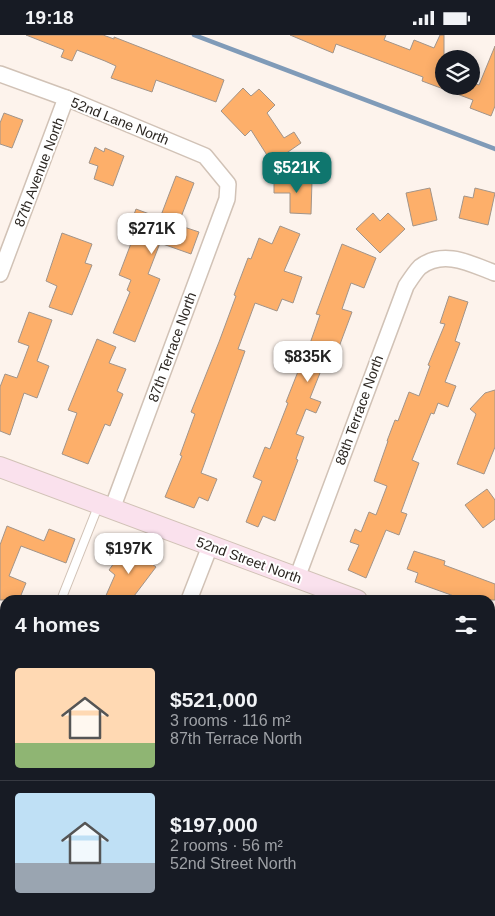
<!DOCTYPE html>
<meta charset="utf-8">
<style>
:root{--surface:#171b24;--page:#20242c;--text:#f1f3f6;--muted:#9ea1a6;--line:#363941;--accent:#0f766e}
body{margin:0;font-family:Helvetica,sans-serif;background:var(--page);color:var(--text);height:100vh;display:flex;flex-direction:column;font-size:19px;white-space:nowrap}
*{box-sizing:border-box;margin:0}
p{font-size:16px;color:var(--muted)}
.icon{flex:none;width:28px;height:28px;fill:none;stroke:currentColor;stroke-width:2;stroke-linecap:round;stroke-linejoin:round}
.map{position:relative;flex:1;overflow:hidden}
.drawer{position:absolute;left:0px;top:560px;width:495px;height:321px;display:flex;flex-direction:column;background:var(--surface);border-radius:15px 15px 0 0;box-shadow:0 2px 12px #0003}
.drawer>*{flex:none}
.buttons{position:absolute;left:435px;top:15px;display:grid;gap:10px}
.buttons a{display:grid;place-items:center;width:45px;height:45px;border-radius:50%;background:var(--surface);box-shadow:0 2px 12px #0003;font-size:25px}
.price{position:absolute;translate:-50% -42px;padding:0 11px;border-radius:10px;background:#fff;color:#222;font-size:16px;line-height:32px;filter:drop-shadow(0 1px 2px #0008)}
.price::after{content:'';position:absolute;left:50%;top:30px;width:15px;height:11px;margin-left:-8px;background:inherit;clip-path:polygon(0 0,100% 0,50% 100%)}
.price.on{background:var(--accent);color:#fff}
ul{padding:0;list-style:none}
li{display:flex;align-items:center;gap:15px;height:125px;padding:0 15px}
li+li{border-top:1px solid var(--line)}
li span{display:grid;place-items:center;flex:none;width:140px;height:100px;border-radius:5px;color:#555}
li>.icon{margin-inline-start:auto}
span .icon{width:60px;height:60px;fill:#fffc;stroke-width:1}
li b{font-size:21px}
h2{display:flex;justify-content:space-between;align-items:center;height:60px;padding:0 15px;font-size:21px}
.status{display:flex;justify-content:space-between;align-items:center;height:35px;padding:0 25px;background:var(--surface);direction:ltr}
.status svg{height:14px;fill:currentColor}
.map>svg:first-child{display:block}
.lines{fill:none;stroke-linecap:round;stroke-linejoin:round}
.stream{stroke:#809bb8;stroke-width:4.5}
.building{fill:#fdaf6a;stroke:#a29489}
.lane-casing{stroke:#d1c2b6;stroke-width:10}
.street-casing{stroke:#d1c2b6;stroke-width:18}
.secondary-casing{stroke:#d1c2b6;stroke-width:22}
.lane{stroke:#fff;stroke-width:8}
.street{stroke:#fff;stroke-width:15}
.secondary{stroke:#fae1ed;stroke-width:20}
.labels{text-anchor:middle;dominant-baseline:central;stroke-width:4;stroke-linejoin:round;paint-order:stroke}
.street-label{font-size:14px;fill:#2b2621;stroke:#fff}
</style>
<div class="status"><b>19:18</b><svg viewBox="0 0 49 12"><path d="M0 12V9h3v3zM5 12V6h3v6zM10 12V3h3v9zM15 12V0h3v12zM26 1h20v11H26zM47 4h2v5h-2z"/></svg></div>
<div class="map">
<svg width="495" height="881" viewBox="0 0 495 881">
<rect width="100%" height="100%" fill="#fdf3ec"/>
<g class="lines">
<path class="stream" d="M194 0 495 114"/>
</g>
<g class="building">
<path d="M26 0H103L114 4V2L224 45 216 67 156 45 152 57 111 43 116 31 105 26 77 15 72 26 61 22 64 15Z"/>
<path d="M290 0H386L384 5 410 15 414 5 434 13 440 0H444V51H471V47L479 50 495 11V71L491 81 470 73 473 65 422 46 423 42 336 9 333 18Z"/>
<path d="M243 53 251 61 259 54 275 70 267 78 284 103 294 97 301 108 272 128 251 95 245 101 221 76Z"/>
<path d="M4 78 23 85 12 113 0 109V88Z"/>
<path d="M95 112 104 117 105 113 124 121 113 151 94 144 98 131 89 128Z"/>
<path d="M176 141 194 148 178 190 199 197 191 219 160 208 148 239 160 244 135 307 113 298 130 257 127 255 131 245 119 240 135 198 128 196 136 174 160 183Z"/>
<path d="M274 145H312L311 179 290 178V158H274Z"/>
<path d="M430 153 437 185 413 191 406 158Z"/>
<path d="M475 153 495 158 488 190 459 183 464 161 473 163Z"/>
<path d="M373 178 380 186 388 178 405 194 380 218 356 194Z"/>
<path d="M280 191 300 199 284 236 302 242 293 268 282 264 277 276 255 268 238 314 245 316 201 438 217 444 208 466 199 462 194 473 165 462 182 421 180 420 195 379 191 377 219 307 236 261 234 260 248 223 251 224 259 203 272 209Z"/>
<path d="M62 198 92 209 85 228 92 230 72 280 49 272 57 251 46 246Z"/>
<path d="M342 209 376 223 364 253 351 248 342 274 352 277 330 336 322 333 310 363 321 367 316 378 306 374 296 399 304 402 296 424 298 425 275 486 263 481 258 492 246 487 262 446 253 442 265 412 270 414 288 368 286 367 299 334H301L320 280 316 279Z"/>
<path d="M449 261 468 267 455 306 460 308 445 347 456 351 448 372 438 368 434 379 431 378 412 425 419 428 401 477 407 479 399 500 386 495 366 543 348 535 359 510 350 507 355 494 361 497 369 477 376 480 387 451 374 446 388 406H387L395 385 398 386 409 357 419 361 430 331 428 330 445 289 440 288Z"/>
<path d="M29 277 52 285 37 326 49 331 37 363 24 358 10 400 0 396V352L5 339 17 343 29 311 18 307Z"/>
<path d="M97 304 116 312 109 328 126 334 117 356 123 359 110 391 105 389 88 429 62 419 77 378 68 375Z"/>
<path d="M495 355V412L484 439 457 429 476 379 470 374 485 358Z"/>
<path d="M487 454 495 465V484L483 493 465 470Z"/>
<path d="M7 491 44 506 49 494 75 504 66 528 21 511 9 541 26 548 19 565H0V510Z"/>
<path d="M127 510 156 532 131 565H104L115 540 109 535Z"/>
<path d="M414 516 445 526 444 530 495 549V565H465L415 547 418 538 407 534Z"/>
</g>
<g class="lines">
<g class="lane-casing">
<g id="lane">
<path d="M61 565 99 469"/>
<path d="M0 726 5 713"/>
</g>
</g>
<g class="street-casing">
<g id="street">
<path d="M0 39 66 63 205 121 228 149 227 164 112 474"/>
<path d="M0 239 66 63"/>
<path d="M297 543 406 251C410 245 415 237 420 232 444 214 471 229 495 238"/>
<path d="M189 565 210 511"/>
<path d="M490 769 495 756"/>
<path d="M66 881 68 876"/>
<path d="M448 881 450 876"/>
</g>
</g>
<g class="secondary-casing">
<g id="secondary">
<path d="M0 432 357 565"/>
<path d="M490 614 495 616"/>
</g>
</g>
<use href="#lane" class="lane"/>
<use href="#street" class="street"/>
<use href="#secondary" class="secondary"/>
</g>
<g class="labels">
<g class="street-label">
<text transform="translate(120 86) rotate(22)">52nd Lane North</text>
<text transform="translate(39 137) rotate(-69)">87th Avenue North</text>
<text transform="translate(172 312) rotate(-70)">87th Terrace North</text>
<text transform="translate(359 375) rotate(-70)">88th Terrace North</text>
<text transform="translate(249 525) rotate(20)">52nd Street North</text>
</g>
</g>
</svg>
<div class="buttons">
<a><svg class="icon" aria-label="layers" viewBox="0 0 24 24"><path d="M12 4l9 5-9 5-9-5zM3 14l9 5 9-5"/></svg></a>
</div>
<b class="price on" style="left:297px;top:159px">$521K</b>
<b class="price" style="left:152px;top:220px">$271K</b>
<b class="price" style="left:308px;top:348px">$835K</b>
<b class="price" style="left:129px;top:540px">$197K</b>
<section class="drawer">
<h2>4 homes<svg class="icon" aria-label="filters" viewBox="0 0 24 24"><path d="M4 7h16M4 17h16"/><circle cx="9" cy="7" r="2"/><circle cx="15" cy="17" r="2"/></svg></h2>
<ul>
<li><span style="background:linear-gradient(#ffd9b3 75%,#8fb573 0)"><svg class="icon" aria-label="home" viewBox="0 0 24 24"><path d="M3 11l9-7 9 7M6 9v11h12V9"/></svg></span><div><b>$521,000</b><p>3 rooms · 116 m²</p><p>87th Terrace North</p></div></li>
<li><span style="background:linear-gradient(#bfe0f5 70%,#9aa5b1 0)"><svg class="icon" aria-label="home" viewBox="0 0 24 24"><path d="M3 11l9-7 9 7M6 9v11h12V9"/></svg></span><div><b>$197,000</b><p>2 rooms · 56 m²</p><p>52nd Street North</p></div></li>
</ul>
</section>
</div>
